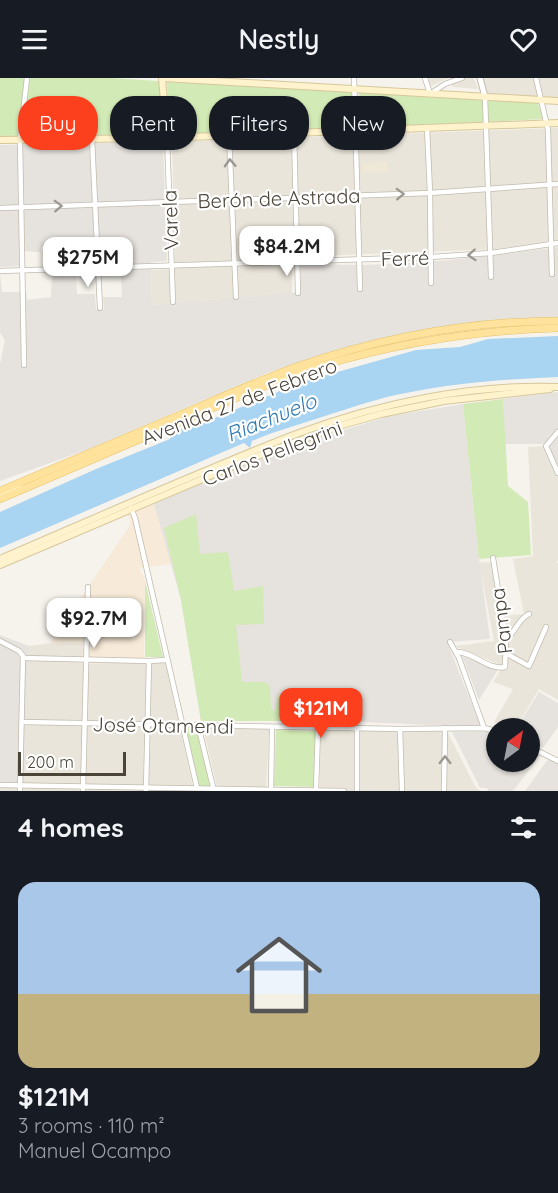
<!DOCTYPE html>
<meta charset="utf-8">
<style>
:root{--surface:#171b24;--page:#242831;--text:#f1f3f6;--muted:#9ea1a6;--accent:#fc3f1d}
body{margin:0;font-family:Quicksand,sans-serif;background:var(--page);color:var(--text);height:100vh;display:flex;flex-direction:column;font-size:22px;white-space:nowrap}
*{box-sizing:border-box;margin:0}
p{font-size:20px;color:var(--muted)}
.icon{flex:none;width:33px;height:33px;fill:none;stroke:currentColor;stroke-width:2;stroke-linecap:round;stroke-linejoin:round}
.map{position:relative;height:713px;overflow:hidden}
.details{display:flex;flex-direction:column;background:var(--surface);flex:1}
.details>*{flex:none}
.hud{position:absolute;left:18px;top:18px;width:522px;height:54px;display:flex;gap:12px}
.needle{width:39px;rotate:32deg}
.tools{position:absolute;left:486px;top:640px;display:grid;gap:12px}
.tools a{display:grid;place-items:center;width:54px;height:54px;border-radius:50%;background:var(--surface);box-shadow:0 2px 4px #0004;font-size:30px}
.scale{position:absolute;left:18px;bottom:15px;width:108px;box-sizing:border-box;padding-left:6px;border:3px solid #4b4439;border-top:0;font-size:16px;line-height:21px;white-space:nowrap;color:#4b4439;-webkit-text-stroke:4px #fff;paint-order:stroke}
.price{position:absolute;translate:-50% -51px;padding:0 14px;border-radius:12px;background:#fff;color:#222;font-size:20px;line-height:39px;filter:drop-shadow(0 2px 3px #0008)}
.price::after{content:'';position:absolute;left:50%;top:36px;width:18px;height:14px;margin-left:-9px;background:inherit;clip-path:polygon(0 0,100% 0,50% 100%)}
.price.on{background:var(--accent);color:#fff}
ul{padding:0;list-style:none}
li{display:grid;align-content:center;gap:12px;height:318px;padding:0 18px}
li span{display:grid;place-items:center;height:186px;border-radius:18px;color:#555}
li>.icon{margin-inline-start:auto}
span .icon{width:108px;height:108px;fill:#fffc;stroke-width:1}
li b{font-size:26px}
h2{display:flex;justify-content:space-between;align-items:center;height:72px;padding:0 18px;font-size:26px}
.tag{padding:0 21px;border-radius:24px;background:var(--surface);box-shadow:0 2px 4px #0004;font-size:21px;line-height:54px}
.tag.on{background:var(--accent);color:#fff}
header{display:flex;justify-content:space-between;align-items:center;height:78px;padding:0 18px;background:var(--surface);font-size:27px;font-weight:600}
.map>svg:first-child{display:block}
.residential{fill:#eae5da}
.commercial{fill:#f7ead8}
.industrial{fill:#e6e2dd}
.education{fill:#efe8d6}
.green{fill:#d2eab5}
.water{fill:#a9d4f2}
.lines{fill:none;stroke-linecap:round;stroke-linejoin:round}
.minor-casing{stroke:#c2bbae;stroke-width:6}
.tertiary-casing{stroke:#c2bbae;stroke-width:7}
.secondary-casing{stroke:#d6c79b;stroke-width:8}
.primary-casing{stroke:#e6c16a;stroke-width:8}
.minor{stroke:#fff;stroke-width:4.5}
.tertiary{stroke:#fff;stroke-width:5}
.secondary{stroke:#fff3cd;stroke-width:6}
.primary{stroke:#ffe39c;stroke-width:7}
.oneway{stroke:#9c9892}
.labels{text-anchor:middle;dominant-baseline:central;stroke-width:4.5;stroke-linejoin:round;paint-order:stroke}
.street-label{font-size:20px;fill:#4b4439;stroke:#fff}
.water-label{font-size:21px;font-style:italic;fill:#2e7ab2;stroke:#fff}
</style>
<header><svg class="icon" aria-label="menu" viewBox="0 0 24 24"><path d="M4 6h16M4 12h16M4 18h16"/></svg>Nestly<svg class="icon" aria-label="heart" viewBox="0 0 24 24"><path d="M12 20l-8-8c-3-5 5-10 8-4 3-6 11-1 8 4z"/></svg></header>
<div class="map">
<svg width="558" height="713" viewBox="0 0 558 713">
<rect width="100%" height="100%" fill="#f6f3ec"/>
<g class="residential">
<path d="M428 0H474L478 11 453 9 449 0 431 8Z"/>
<path d="M482 0H558V20L487 16Z"/>
<path d="M558 50V162L496 171 293 179 292 215 152 227 151 192 175 191 172 64Z"/>
<path d="M545 368 558 393V482L556 484 558 485V622L539 611 515 651H508L494 644 513 611 493 604 503 588 455 568 494 563 479 484 495 485 502 538 524 536 513 481 533 478 528 369Z"/>
<path d="M53 565H83V586L165 583 194 713H0V708L24 707 29 568Z"/>
<path d="M203 650 269 651 266 712 218 713Z"/>
<path d="M319 651 447 653 475 708 480 713H320Z"/>
</g>
<path class="commercial" d="M154 426 171 486 140 490 145 503 144 584 82 586 83 565H50L131 446 128 437Z"/>
<g class="industrial">
<path d="M163 64 167 183 151 184 152 227 301 214V186L363 187 429 184 498 177 558 169V240L492 243 432 250 360 266 269 294 86 372 0 403V286L5 262 0 255V195L2 214H26L27 222 51 219 52 194 76 193 77 216H95L96 232 104 231 103 219H122L120 185H101L100 166H73V187H51L50 169H41V174L19 173V188L0 189V67Z"/>
<path d="M558 314V388L547 366H505L503 321Z"/>
<path d="M463 326 479 481 490 561 447 564 481 649 338 643H201L181 522 154 426 281 371 390 338Z"/>
<path d="M0 557 29 568 24 708H0Z"/>
<path d="M461 575 499 590 479 622Z"/>
<path d="M539 614 558 625V649L543 670 530 663V651H516Z"/>
<path d="M490 653 496 656V684H530V673L540 678 513 713H488L487 710H480L452 654Z"/>
<path d="M549 680 558 685V713H525Z"/>
</g>
<path class="education" d="M387 84V94L362 95V85Z"/>
<g class="green">
<path d="M0 0H25L18 57 16 60H0Z"/>
<path d="M30 0H111L158 3 160 6 164 55 26 59 23 56Z"/>
<path d="M167 4 352 14V49L173 57 169 53Z"/>
<path d="M359 15 538 25 543 41 362 50 359 48Z"/>
<path d="M503 321 508 408 528 424 531 477 479 481 463 326Z"/>
<path d="M196 436 200 476 228 474 234 513 263 508 264 546 236 547 242 604H265L270 608 271 631 275 633 278 618 292 611 307 615 320 631 336 628 338 643H201L181 522 164 450Z"/>
<path d="M145 503 163 579H145Z"/>
<path d="M182 647H198L214 713H197Z"/>
<path d="M276 652 316 653 315 709 274 708Z"/>
</g>
<path class="water" d="M558 258V299C507 301 456 305 406 315 378 320 350 330 322 339 298 347 275 353 252 363L250 370 244 365 0 470V434L96 391 170 361 171 355C179 352 185 349 192 346L195 348 278 314 284 309 416 272 460 269 488 261Z"/>
<g class="lines">
<g class="minor-casing">
<g id="minor">
<path d="M354 0 360 211"/>
<path d="M425 0 430 16 445 6 462 0"/>
<path d="M536 0 548 52 552 196"/>
<path d="M485 19 491 199"/>
<path d="M427 49 430 115 431 205"/>
<path d="M294 54 298 215"/>
<path d="M229 57 236 219"/>
<path d="M167 59 173 224"/>
<path d="M92 61 100 230"/>
<path d="M0 130 430 115 558 106"/>
<path d="M0 193 431 179 491 175 558 165"/>
<path d="M24 287 20 62 27 0"/>
<path d="M558 354 546 368 558 395"/>
<path d="M0 417 17 410H23"/>
<path d="M131 430 135 440 197 710"/>
<path d="M506 561C515 555 518 541 529 536"/>
<path d="M0 563 19 573 23 578 20 713"/>
<path d="M450 564 459 580 484 650"/>
<path d="M456 574C473 573 488 593 505 589L506 561 493 480"/>
<path d="M507 576 529 588 546 549"/>
<path d="M23 580 149 583 167 582"/>
<path d="M22 644 400 651 484 650 496 653"/>
<path d="M198 647 214 713"/>
<path d="M400 651 402 713"/>
<path d="M530 669 558 683"/>
<path d="M0 707 344 713"/>
<path d="M83 713 88 509"/>
<path d="M146 713 149 583"/>
<path d="M271 713 272 649"/>
<path d="M316 713 318 650"/>
<path d="M357 713V650"/>
<path d="M444 713 445 650"/>
</g>
</g>
<g class="tertiary-casing">
<path id="tertiary" d="M480 0 485 19"/>
</g>
<g class="secondary-casing">
<g id="secondary">
<path d="M162 0 167 59"/>
<path d="M163 0 558 23"/>
<path d="M0 62 162 60 558 45"/>
<path d="M0 481C70 451 140 420 210 391 239 379 269 366 299 355 380 325 471 306 558 309"/>
<path d="M0 487 252 380 342 347 381 336 444 323 550 311"/>
</g>
</g>
<g class="primary-casing">
<g id="primary">
<path d="M0 413C56 389 112 366 168 342 211 324 254 304 299 288 381 260 471 243 558 243"/>
<path d="M0 421C63 394 126 367 189 340 232 322 275 302 320 288 398 265 477 252 558 250"/>
</g>
</g>
<use href="#minor" class="minor"/>
<use href="#tertiary" class="tertiary"/>
<use href="#secondary" class="secondary"/>
<use href="#primary" class="primary"/>
</g>
<defs><path id="oneway-chevron" d="M-2-3.5L2.5 0L-2 3.5" fill="none" stroke-width="1.6" stroke-linecap="round" stroke-linejoin="round" transform="scale(1.5)"/></defs>
<g class="oneway">
<use href="#oneway-chevron" transform="translate(230 85) rotate(-92)"/>
<use href="#oneway-chevron" transform="translate(400 116) rotate(-2)"/>
<use href="#oneway-chevron" transform="translate(58 128) rotate(-2)"/>
<use href="#oneway-chevron" transform="translate(472 177) rotate(176)"/>
<use href="#oneway-chevron" transform="translate(445 682) rotate(-90)"/>
</g>
<g class="labels">
<g class="street-label">
<text transform="translate(279 120) rotate(-2)">Berón de Astrada</text>
<text transform="translate(170 142) rotate(-92)">Varela</text>
<text transform="translate(405 180) rotate(-2)">Ferré</text>
<text transform="translate(239 323) rotate(-21)">Avenida 27 de Febrero</text>
<text transform="translate(272 375) rotate(-21)">Carlos Pellegrini</text>
<text transform="translate(501 543) rotate(-97)">Pampa</text>
<text transform="translate(163 647) rotate(1)">José Otamendi</text>
</g>
<g class="water-label">
<text transform="translate(271 339) rotate(-22)">Riachuelo</text>
</g>
</g>
</svg>
<div class="tools">
<a><svg class="needle" viewBox="-14 -14 28 28"><path d="M0-13l5 13h-10z" fill="#e53935"/><path d="M0 13l5-13h-10z" fill="#9ea1a6"/></svg></a>
</div>
<div class="scale">200 m</div>
<b class="price" style="left:287px;top:199px">$84.2M</b>
<b class="price" style="left:88px;top:210px">$275M</b>
<b class="price" style="left:94px;top:571px">$92.7M</b>
<b class="price on" style="left:321px;top:661px">$121M</b>
<div class="hud">
<a class="tag on">Buy</a>
<a class="tag">Rent</a>
<a class="tag">Filters</a>
<a class="tag">New</a>
</div>
</div>
<section class="details">
<h2>4 homes<svg class="icon" aria-label="filters" viewBox="0 0 24 24"><path d="M4 7h16M4 17h16"/><circle cx="9" cy="7" r="2"/><circle cx="15" cy="17" r="2"/></svg></h2>
<ul>
<li><span style="background:linear-gradient(#a9c7e8 60%,#c2b280 0)"><svg class="icon" aria-label="home" viewBox="0 0 24 24"><path d="M3 11l9-7 9 7M6 9v11h12V9"/></svg></span><div><b>$121M</b><p>3 rooms · 110 m²</p><p>Manuel Ocampo</p></div></li>
</ul>
</section>
